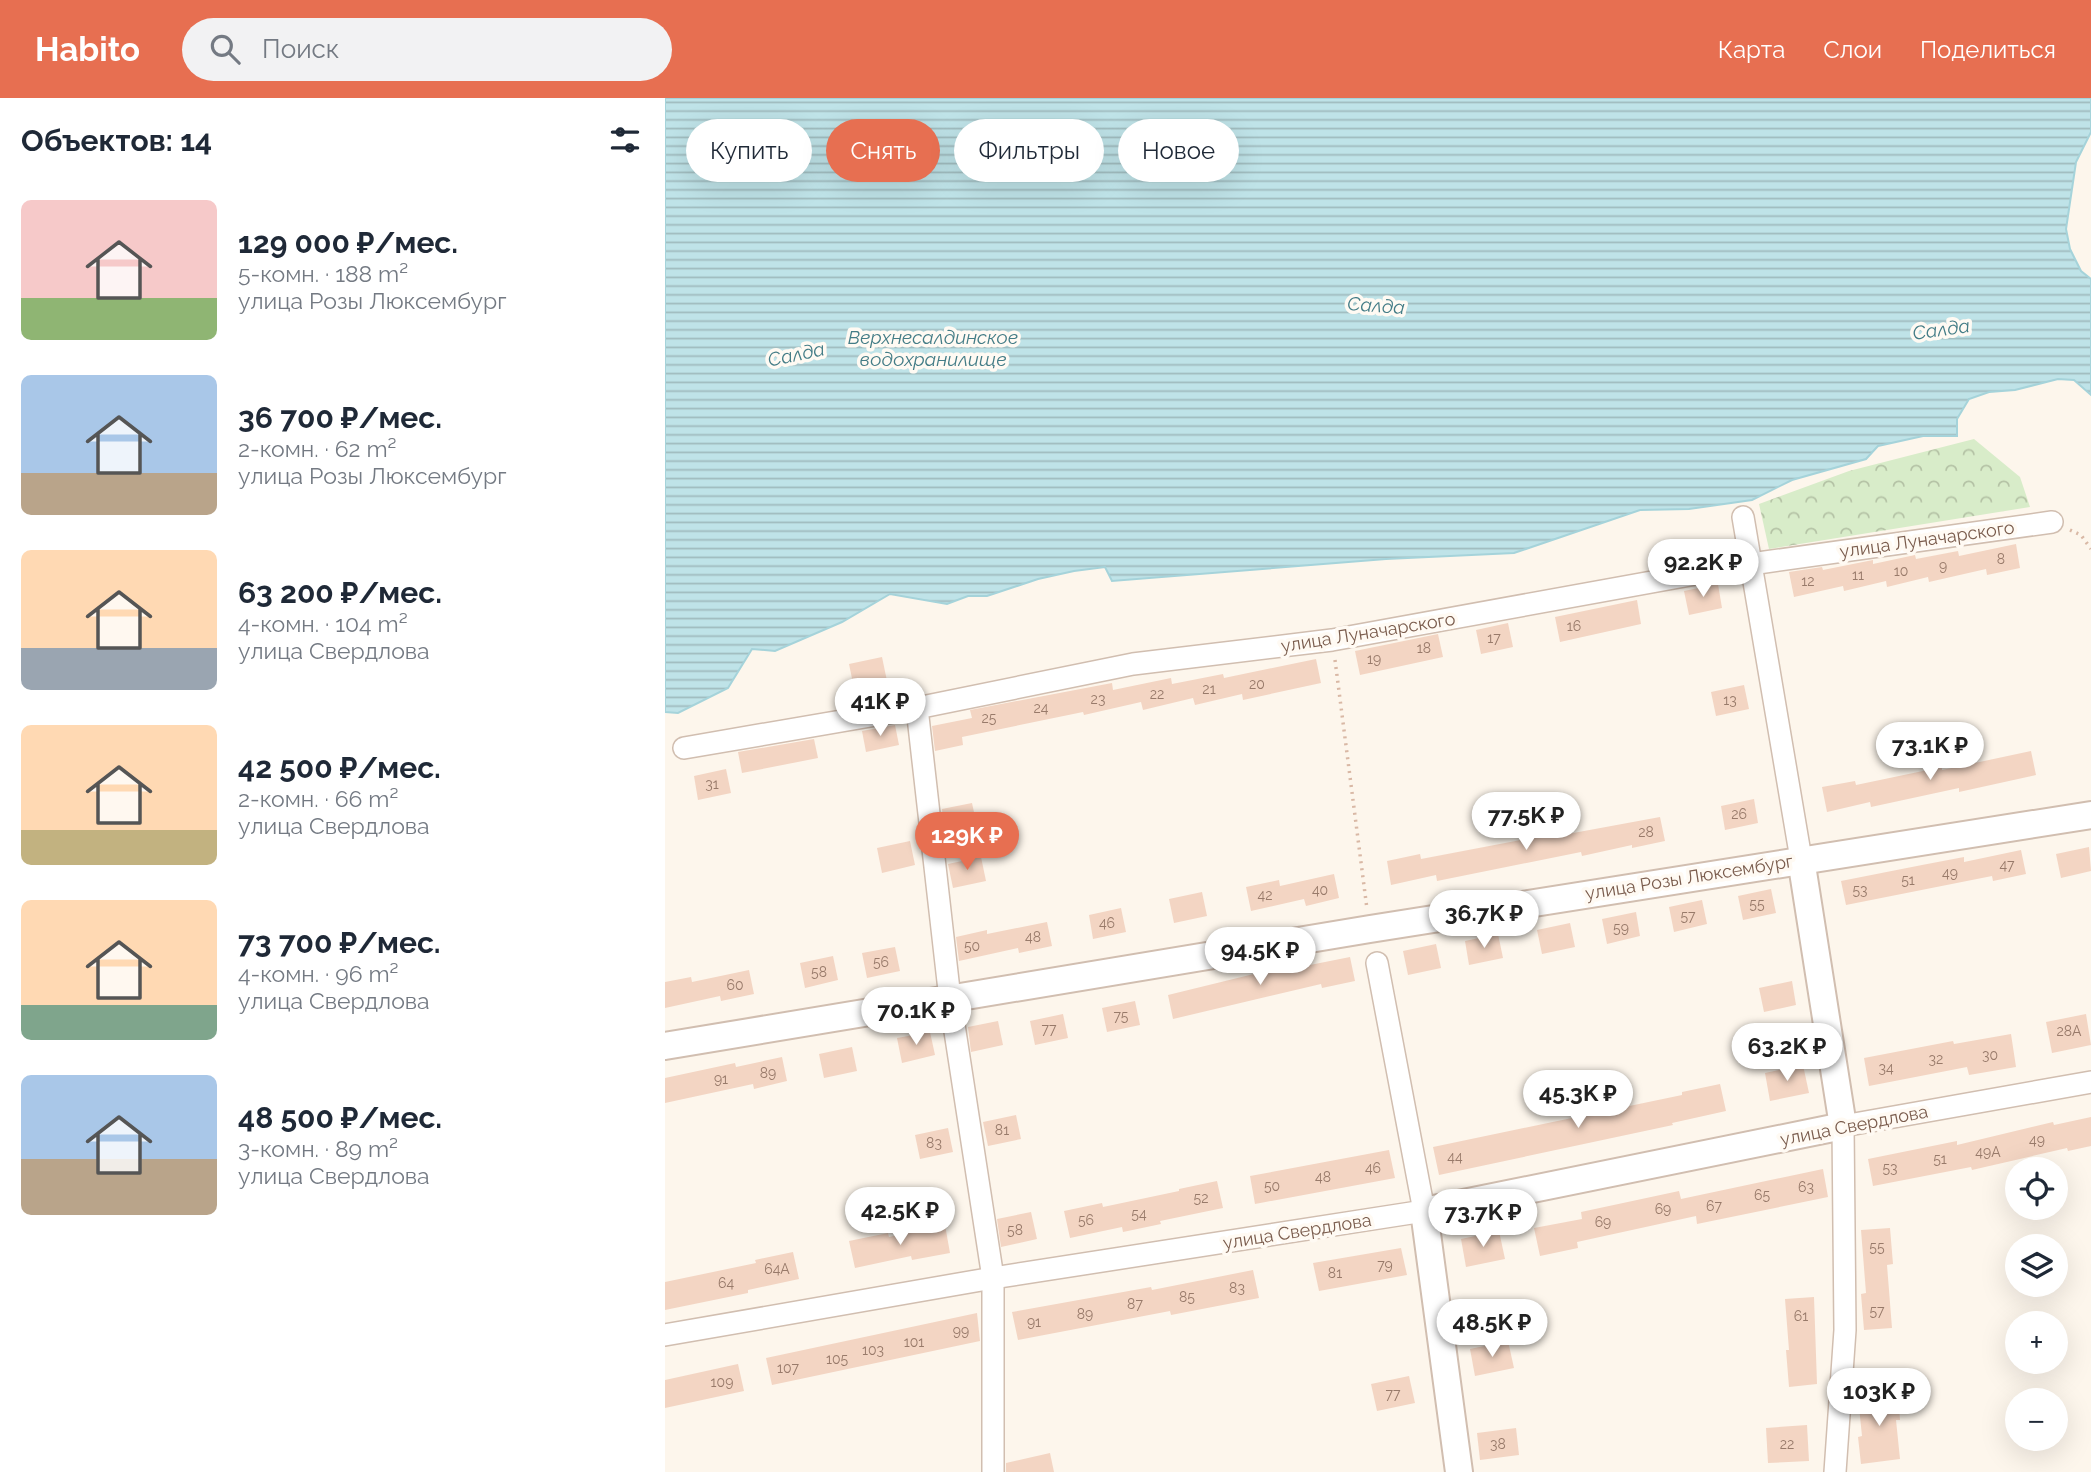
<!DOCTYPE html>
<html lang="ru">
<meta charset="utf-8">
<style>
:root{--surface:#fff;--page:#f2f2f3;--text:#1f2937;--muted:#747a83;--accent:#e76f51}
body{margin:0;font-family:Raleway,sans-serif;background:var(--page);color:var(--text);height:100vh;display:flex;flex-direction:column;font-size:26px;white-space:nowrap}
*{box-sizing:border-box;margin:0}
p{font-size:23px;color:var(--muted)}
.icon{flex:none;width:38px;height:38px;fill:none;stroke:currentColor;stroke-width:2;stroke-linecap:round;stroke-linejoin:round}
.map{position:relative;flex:1;overflow:hidden}
.side{display:flex;flex-direction:column;background:var(--surface);width:665px}
.side>*{flex:none}
.top-card{position:absolute;left:21px;top:21px;width:665px;height:63px;display:flex;gap:14px}
.fabs{position:absolute;left:1340px;top:1059px;display:grid;gap:14px}
.fabs a{display:grid;place-items:center;width:63px;height:63px;border-radius:50%;background:var(--surface);box-shadow:0 7px 28px #0002;font-size:35px}
.price{position:absolute;translate:-50% -60px;padding:0 16px;border-radius:24px;background:#fff;color:#222;font-size:23px;line-height:46px;filter:drop-shadow(0 2px 4px #0008)}
.price::after{content:'';position:absolute;left:50%;top:42px;width:21px;height:16px;margin-left:-10px;background:inherit;clip-path:polygon(0 0,100% 0,50% 100%)}
.price.on{background:var(--accent);color:#fff}
ul{padding:0;list-style:none}
li{display:flex;align-items:center;gap:21px;height:175px;padding:0 21px}
li span{display:grid;place-items:center;flex:none;width:196px;height:140px;border-radius:10px;color:#555}
li>.icon{margin-inline-start:auto}
span .icon{width:84px;height:84px;fill:#fffc;stroke-width:1}
li b{font-size:30px}
h2{display:flex;justify-content:space-between;align-items:center;height:84px;padding:0 21px;font-size:30px}
.tag{padding:0 24px;border-radius:32px;background:var(--surface);box-shadow:0 7px 28px #0002;font-size:24px;line-height:63px}
.tag.on{background:var(--accent);color:#fff}
header{display:flex;align-items:center;gap:42px;box-sizing:border-box;height:98px;padding:0 35px;background:var(--accent);color:#fff}
header strong{font-size:33px}
nav{display:flex;gap:38px;margin-inline-start:auto;font-size:24px}
.search{width:490px;height:63px;background:var(--page);display:flex;align-items:center;gap:18px;box-sizing:border-box;padding:0 24px;border-radius:38px;color:var(--muted);font-size:26px}
main{display:flex;flex:1;min-height:0}
.map>svg:first-child{display:block}
.forest{fill:url(#forest-crowns)}
.water{fill:url(#water-rules);stroke:#a5d3da;stroke-width:2}
.building{fill:#f3d5c3}
.lines{fill:none;stroke-linecap:round;stroke-linejoin:round}
.minor-casing{stroke:#d1beb0;stroke-width:24}
.tertiary-casing{stroke:#d1beb0;stroke-width:30}
.path{stroke:#d9b8a5;stroke-width:3.5;stroke-dasharray:2 5;stroke-linecap:butt}
.minor{stroke:#fff;stroke-width:21}
.tertiary{stroke:#fff;stroke-width:26}
.labels{text-anchor:middle;dominant-baseline:central;stroke-width:7;stroke-linejoin:round;paint-order:stroke}
.number-label{font-size:14px;fill:#987a6a}
.street-label{font-size:18px;fill:#7a5c4d;stroke:#fffaf3}
.water-label{font-size:19px;font-style:italic;fill:#437c86;stroke:#fffaf3}
</style>
<header>
<strong>Habito</strong>
<div class="search"><svg class="icon" aria-label="search" viewBox="0 0 24 24"><circle cx="10" cy="10" r="6"/><path d="M15 15l6 6"/></svg>Поиск</div>
<nav><a>Карта</a><a>Слои</a><a>Поделиться</a></nav>
</header>
<main>
<section class="side">
<h2>Объектов: 14<svg class="icon" aria-label="filters" viewBox="0 0 24 24"><path d="M4 7h16M4 17h16"/><circle cx="9" cy="7" r="2"/><circle cx="15" cy="17" r="2"/></svg></h2>
<ul>
<li><span style="background:linear-gradient(#f6c9c9 70%,#8fb573 0)"><svg class="icon" aria-label="home" viewBox="0 0 24 24"><path d="M3 11l9-7 9 7M6 9v11h12V9"/></svg></span><div><b>129 000 ₽/мес.</b><p>5-комн. · 188 m²</p><p>улица Розы Люксембург</p></div></li>
<li><span style="background:linear-gradient(#a9c7e8 70%,#b9a48a 0)"><svg class="icon" aria-label="home" viewBox="0 0 24 24"><path d="M3 11l9-7 9 7M6 9v11h12V9"/></svg></span><div><b>36 700 ₽/мес.</b><p>2-комн. · 62 m²</p><p>улица Розы Люксембург</p></div></li>
<li><span style="background:linear-gradient(#ffd9b3 70%,#9aa5b1 0)"><svg class="icon" aria-label="home" viewBox="0 0 24 24"><path d="M3 11l9-7 9 7M6 9v11h12V9"/></svg></span><div><b>63 200 ₽/мес.</b><p>4-комн. · 104 m²</p><p>улица Свердлова</p></div></li>
<li><span style="background:linear-gradient(#ffd9b3 75%,#c2b280 0)"><svg class="icon" aria-label="home" viewBox="0 0 24 24"><path d="M3 11l9-7 9 7M6 9v11h12V9"/></svg></span><div><b>42 500 ₽/мес.</b><p>2-комн. · 66 m²</p><p>улица Свердлова</p></div></li>
<li><span style="background:linear-gradient(#ffd9b3 75%,#7fa58c 0)"><svg class="icon" aria-label="home" viewBox="0 0 24 24"><path d="M3 11l9-7 9 7M6 9v11h12V9"/></svg></span><div><b>73 700 ₽/мес.</b><p>4-комн. · 96 m²</p><p>улица Свердлова</p></div></li>
<li><span style="background:linear-gradient(#a9c7e8 60%,#b9a48a 0)"><svg class="icon" aria-label="home" viewBox="0 0 24 24"><path d="M3 11l9-7 9 7M6 9v11h12V9"/></svg></span><div><b>48 500 ₽/мес.</b><p>3-комн. · 89 m²</p><p>улица Свердлова</p></div></li>
</ul>
</section>
<div class="map">
<svg width="1426" height="1374" viewBox="0 0 1426 1374">
<defs>
<pattern id="forest-crowns" width="20" height="18" patternUnits="userSpaceOnUse" patternTransform="scale(1.75)"><rect width="20" height="18" fill="#d8ecc9"/><path d="M2 6a3 3 0 1 1 6 0M12 15a3 3 0 1 1 6 0" fill="none" stroke="#b4c2a5"/></pattern>
<pattern id="water-rules" width="6" height="5" patternUnits="userSpaceOnUse" patternTransform="scale(1.75)"><rect width="6" height="5" fill="#bfe3e8"/><path d="M0 2.5h6" fill="none" stroke="#a0bbbe"/></pattern>
</defs>
<rect width="100%" height="100%" fill="#fdf6ec"/>
<path class="forest" d="M1309 341 1355 379 1365 409 1104 451 1094 406 1184 373Z"/>
<path class="water" d="M0 0H1426V34L1411 64 1401 131 1405 151 1416 173 1426 181V297L1409 282 1393 281 1350 292 1324 294 1304 301 1292 321V338H1258L1213 348 1201 361 1127 382 1087 402 1024 411 975 412 849 455 721 461 447 483 440 469 409 473 373 481 322 498H303L282 506 225 496 177 524 110 553 87 551 63 590 13 615 0 614Z"/>
<g class="building">
<path d="M1351 446 1355 470 1322 477 1321 471 1264 484 1263 479 1222 489 1221 483 1179 493 1178 488 1129 499 1124 474 1157 469 1158 472 1208 462V466L1250 457 1251 461 1293 453 1294 458Z"/>
<path d="M1053 486 1057 510 1024 517 1019 493Z"/>
<path d="M972 502 976 526 895 544 890 519Z"/>
<path d="M843 525 848 549 816 556 811 532Z"/>
<path d="M773 536 778 559 695 577 690 553Z"/>
<path d="M217 559 222 583 189 590 184 566Z"/>
<path d="M651 561 656 585 578 602 577 596 530 607 528 600 478 612 476 604 419 617 418 614 297 639 298 647 270 653 267 628 307 620 305 612 447 585 448 592 506 580 507 586 558 576 559 580Z"/>
<path d="M1079 587 1084 611 1051 618 1046 594Z"/>
<path d="M230 627 234 647 201 654 197 633Z"/>
<path d="M149 641 153 660 77 675 73 654Z"/>
<path d="M1366 653 1371 677 1294 694V690L1206 709 1205 704 1162 714 1157 689 1190 683 1191 687 1277 669V672Z"/>
<path d="M61 671 66 695 33 702 29 678Z"/>
<path d="M1089 701 1093 725 1060 732 1056 708Z"/>
<path d="M307 705 312 728 279 736 277 711Z"/>
<path d="M995 719 1000 743 967 750V747L917 758 916 754 772 783 771 777 726 787 722 763 755 756 756 761 892 735V738Z"/>
<path d="M245 743 250 767 217 775 212 750Z"/>
<path d="M1424 749 1426 773 1396 780 1391 756Z"/>
<path d="M1356 752 1361 776 1328 783 1327 778 1181 807 1176 783 1257 767 1299 759V764Z"/>
<path d="M316 759 321 783 288 790 283 766Z"/>
<path d="M669 776 674 800 641 808 639 801 586 813 581 789 614 782 615 788Z"/>
<path d="M1106 791 1111 815 1078 822 1073 798Z"/>
<path d="M537 794 542 818 509 825 504 801Z"/>
<path d="M1037 802 1042 826 1009 834 1004 809Z"/>
<path d="M456 810 461 834 428 841 424 817Z"/>
<path d="M971 814 975 838 942 846 937 821Z"/>
<path d="M382 824 387 848 354 855 353 850 294 863 291 839 322 832V836Z"/>
<path d="M905 825 910 849 877 856 872 832Z"/>
<path d="M833 836 838 860 804 867 800 843Z"/>
<path d="M771 846 776 870 743 877 738 853Z"/>
<path d="M230 849 235 873 202 880 197 855Z"/>
<path d="M168 858 173 882 140 890 135 865Z"/>
<path d="M685 859 690 883 657 890 656 886 508 921 503 897 601 873 634 866 635 869Z"/>
<path d="M84 872 89 896 56 903 55 898 0 910V884L26 879 27 884Z"/>
<path d="M1127 883 1131 907 1099 914 1094 890Z"/>
<path d="M470 903 475 927 442 934 437 910Z"/>
<path d="M398 916 403 940 370 947 365 923Z"/>
<path d="M1421 916 1426 947 1387 955 1381 924Z"/>
<path d="M333 923 338 947 306 954 303 929Z"/>
<path d="M265 934 270 957 237 965 232 940Z"/>
<path d="M1346 936 1351 969 1304 977 1302 969 1204 988 1199 960 1288 943 1289 946Z"/>
<path d="M187 949 192 973 159 980 154 956Z"/>
<path d="M117 959 122 983 89 991 88 986 0 1005V980L70 965 71 969Z"/>
<path d="M1138 967 1144 995 1105 1003 1100 975Z"/>
<path d="M1055 986 1061 1013 1007 1025 1008 1027 774 1077 768 1049 1017 997V994Z"/>
<path d="M351 1017 356 1041 323 1048 318 1024Z"/>
<path d="M1426 1019V1048L1403 1053 1402 1050 1307 1072 1306 1069 1208 1088 1203 1061 1292 1043V1047L1388 1024 1389 1027Z"/>
<path d="M283 1030 288 1054 255 1061 250 1037Z"/>
<path d="M724 1052 730 1080 590 1106 585 1078Z"/>
<path d="M1158 1071 1163 1099 1032 1126 1031 1118 912 1144 913 1150 875 1158 869 1130 917 1121 916 1114 1014 1093 1016 1101Z"/>
<path d="M552 1083 558 1110 495 1123 496 1126 458 1134 457 1129 405 1140 399 1113 437 1105 438 1109 514 1093V1091Z"/>
<path d="M366 1114 372 1141 336 1149 332 1121Z"/>
<path d="M280 1127 285 1155 247 1162 246 1158 190 1170 184 1143 223 1135 224 1139Z"/>
<path d="M1225 1130 1228 1166 1222 1167 1227 1230 1199 1232 1196 1196 1201 1195 1196 1132Z"/>
<path d="M834 1133 840 1161 801 1169 796 1141Z"/>
<path d="M736 1150 742 1177 654 1193 648 1165Z"/>
<path d="M128 1154 134 1181 83 1192V1195L0 1212V1184L91 1165 90 1162Z"/>
<path d="M588 1172 594 1200 506 1217 505 1213 353 1242 347 1214 486 1189 487 1192Z"/>
<path d="M1149 1199 1152 1286 1124 1289 1121 1252H1124L1120 1201Z"/>
<path d="M312 1215 315 1243 107 1287 101 1260Z"/>
<path d="M843 1243 849 1270 810 1278 805 1251Z"/>
<path d="M73 1266 79 1293 0 1310V1282Z"/>
<path d="M744 1278 750 1305 712 1313 706 1286Z"/>
<path d="M1233 1294 1235 1322H1231L1235 1361 1196 1366 1193 1339 1197 1338 1193 1299Z"/>
<path d="M1142 1327 1144 1363 1103 1365 1101 1330Z"/>
<path d="M851 1330 854 1357 815 1362 812 1335Z"/>
<path d="M385 1355 389 1374H341V1365Z"/>
</g>
<g class="lines">
<g class="minor-casing">
<g id="minor">
<path d="M1078 419 1136 761"/>
<path d="M252 610 285 901 328 1180V1374"/>
<path d="M19 650 252 610 468 566 667 542 1086 466 1387 424"/>
<path d="M0 1237 328 1180 759 1113 712 865"/>
<path d="M1170 1374 1180 1232 1178 1028 1426 984"/>
</g>
</g>
<g class="tertiary-casing">
<g id="tertiary">
<path d="M0 948 705 831 1426 717"/>
<path d="M794 1374 759 1113 1178 1028 1136 761"/>
</g>
</g>
<g class="path">
<path d="M1405 432 1416 437 1426 451"/>
<path d="M670 562 702 811"/>
</g>
<use href="#minor" class="minor"/>
<use href="#tertiary" class="tertiary"/>
</g>
<g class="labels">
<g class="number-label">
<text x="1336" y="461">8</text>
<text x="1278" y="468">9</text>
<text x="1236" y="473">10</text>
<text x="1193" y="477">11</text>
<text x="1143" y="483">12</text>
<text x="909" y="528">16</text>
<text x="829" y="540">17</text>
<text x="759" y="550">18</text>
<text x="709" y="561">19</text>
<text x="592" y="586">20</text>
<text x="544" y="591">21</text>
<text x="492" y="596">22</text>
<text x="433" y="601">23</text>
<text x="1065" y="602">13</text>
<text x="376" y="610">24</text>
<text x="324" y="620">25</text>
<text x="47" y="686">31</text>
<text x="1074" y="716">26</text>
<text x="981" y="734">28</text>
<text x="1342" y="767">47</text>
<text x="1285" y="775">49</text>
<text x="1243" y="782">51</text>
<text x="655" y="792">40</text>
<text x="1195" y="792">53</text>
<text x="600" y="797">42</text>
<text x="1092" y="806">55</text>
<text x="1023" y="818">57</text>
<text x="442" y="825">46</text>
<text x="956" y="830">59</text>
<text x="368" y="839">48</text>
<text x="307" y="848">50</text>
<text x="216" y="864">56</text>
<text x="154" y="874">58</text>
<text x="70" y="887">60</text>
<text x="456" y="918">75</text>
<text x="384" y="931">77</text>
<text x="1404" y="933">28А</text>
<text x="1325" y="957">30</text>
<text x="1271" y="961">32</text>
<text x="1221" y="970">34</text>
<text x="103" y="975">89</text>
<text x="56" y="981">91</text>
<text x="337" y="1032">81</text>
<text x="1372" y="1042">49</text>
<text x="269" y="1045">83</text>
<text x="1323" y="1054">49А</text>
<text x="790" y="1059">44</text>
<text x="1275" y="1061">51</text>
<text x="708" y="1070">46</text>
<text x="1225" y="1070">53</text>
<text x="658" y="1079">48</text>
<text x="607" y="1088">50</text>
<text x="1141" y="1089">63</text>
<text x="1097" y="1097">65</text>
<text x="536" y="1100">52</text>
<text x="1049" y="1108">67</text>
<text x="998" y="1111">69</text>
<text x="474" y="1116">54</text>
<text x="421" y="1122">56</text>
<text x="938" y="1124">69</text>
<text x="350" y="1132">58</text>
<text x="1212" y="1149">55</text>
<text x="720" y="1167">79</text>
<text x="112" y="1171">64А</text>
<text x="670" y="1175">81</text>
<text x="61" y="1185">64</text>
<text x="572" y="1190">83</text>
<text x="522" y="1199">85</text>
<text x="470" y="1206">87</text>
<text x="1212" y="1213">57</text>
<text x="420" y="1216">89</text>
<text x="1136" y="1218">61</text>
<text x="369" y="1224">91</text>
<text x="296" y="1233">99</text>
<text x="249" y="1244">101</text>
<text x="208" y="1252">103</text>
<text x="172" y="1261">105</text>
<text x="123" y="1270">107</text>
<text x="57" y="1284">109</text>
<text x="728" y="1296">77</text>
<text x="833" y="1346">38</text>
<text x="1122" y="1346">22</text>
</g>
<g class="street-label">
<text transform="translate(1262 441) rotate(-8)">улица Луначарского</text>
<text transform="translate(703 534) rotate(-9)">улица Луначарского</text>
<text transform="translate(1024 779) rotate(-9)">улица Розы Люксембург</text>
<text transform="translate(1189 1027) rotate(-11)">улица Свердлова</text>
<text transform="translate(632 1133) rotate(-9)">улица Свердлова</text>
</g>
<g class="water-label">
<text transform="translate(711 207) rotate(4)">Салда</text>
<text transform="translate(1276 231) rotate(-8)">Салда</text>
<text x="268" y="239">Верхнесалдинское<tspan x="268" dy="22">водохранилище</tspan></text>
<text transform="translate(131 256) rotate(-12)">Салда</text>
</g>
</g>
</svg>
<div class="fabs">
<a><svg class="icon" aria-label="locate" viewBox="0 0 24 24"><circle cx="12" cy="12" r="6"/><path d="M12 2v4M12 18v4M2 12h4M18 12h4"/></svg></a>
<a><svg class="icon" aria-label="layers" viewBox="0 0 24 24"><path d="M12 4l9 5-9 5-9-5zM3 14l9 5 9-5"/></svg></a>
<a>+</a>
<a>−</a>
</div>
<b class="price" style="left:1038px;top:501px">92.2K ₽</b>
<b class="price" style="left:215px;top:640px">41K ₽</b>
<b class="price" style="left:1265px;top:684px">73.1K ₽</b>
<b class="price" style="left:861px;top:754px">77.5K ₽</b>
<b class="price on" style="left:302px;top:774px">129K ₽</b>
<b class="price" style="left:819px;top:852px">36.7K ₽</b>
<b class="price" style="left:595px;top:889px">94.5K ₽</b>
<b class="price" style="left:251px;top:949px">70.1K ₽</b>
<b class="price" style="left:1122px;top:985px">63.2K ₽</b>
<b class="price" style="left:913px;top:1032px">45.3K ₽</b>
<b class="price" style="left:235px;top:1149px">42.5K ₽</b>
<b class="price" style="left:818px;top:1151px">73.7K ₽</b>
<b class="price" style="left:827px;top:1261px">48.5K ₽</b>
<b class="price" style="left:1214px;top:1330px">103K ₽</b>
<div class="top-card">
<a class="tag">Купить</a>
<a class="tag on">Снять</a>
<a class="tag">Фильтры</a>
<a class="tag">Новое</a>
</div>
</div>
</main>
